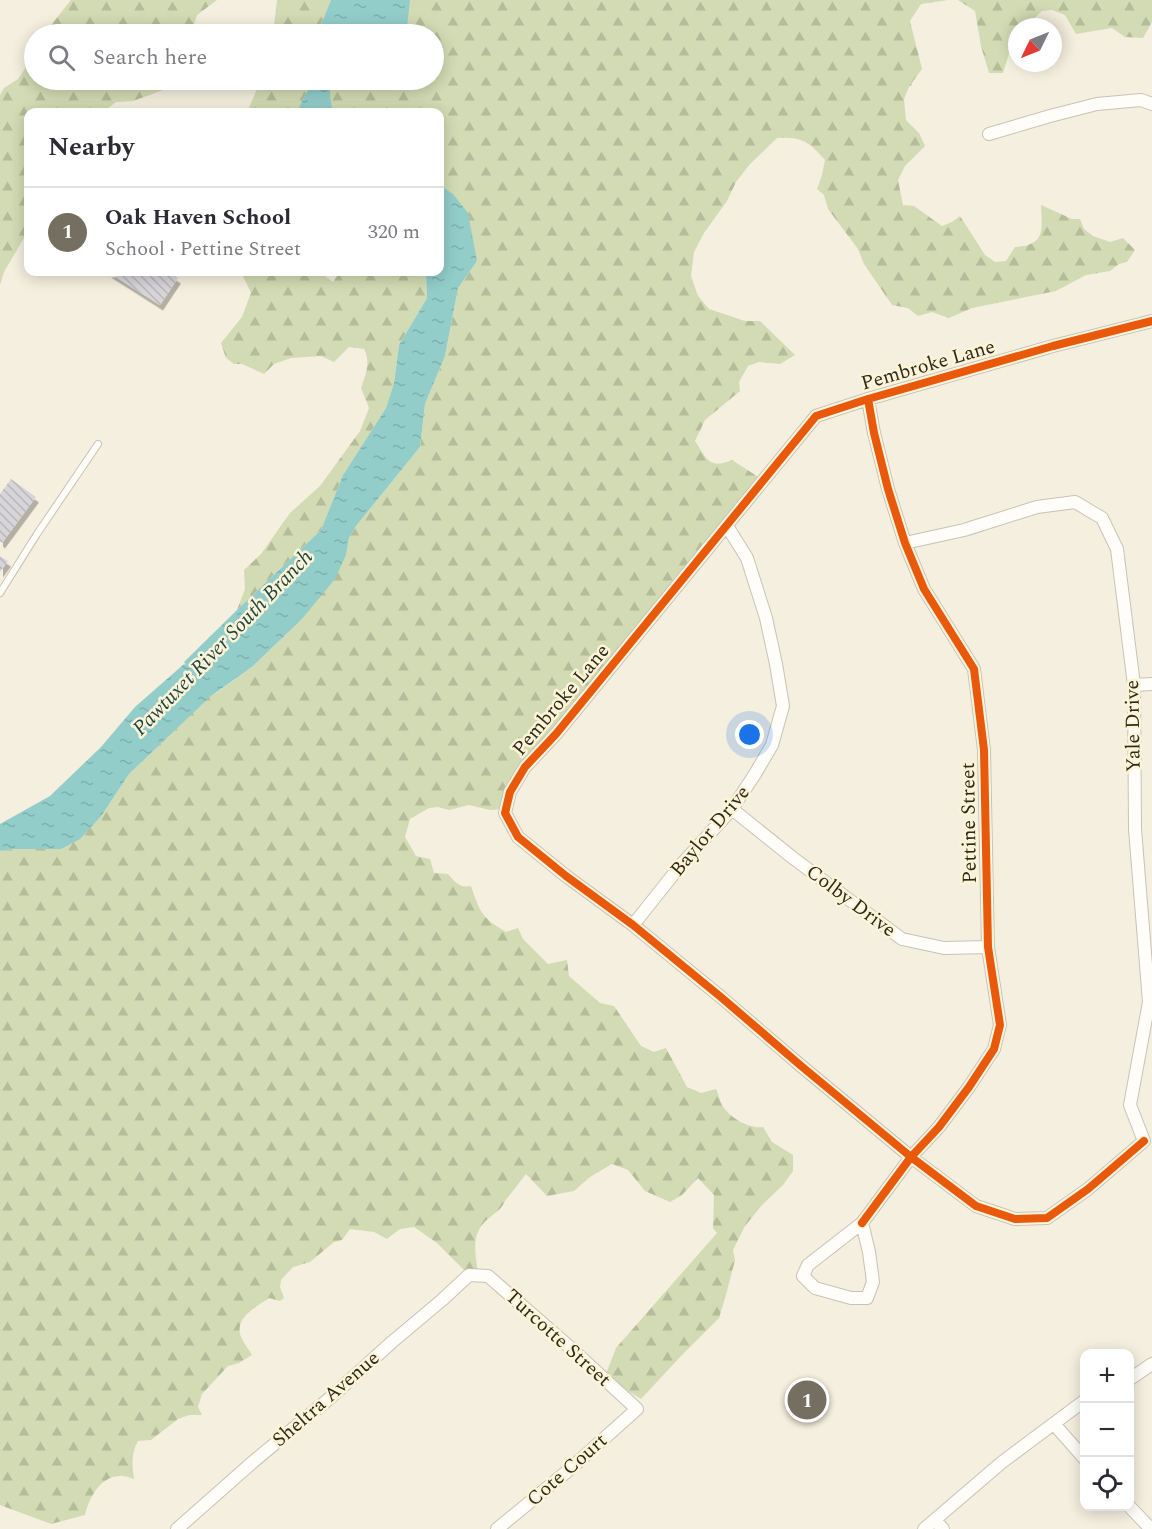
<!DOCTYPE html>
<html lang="en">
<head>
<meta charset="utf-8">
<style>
  body { margin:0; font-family:Spectral,serif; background:#f2f2f3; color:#2b2b33 }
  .controls { position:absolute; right:18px; bottom:18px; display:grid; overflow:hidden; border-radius:12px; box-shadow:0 3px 15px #0003 }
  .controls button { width:54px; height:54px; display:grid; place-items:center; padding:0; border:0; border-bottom:2px solid #e1e1e2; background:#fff; color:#2b2b33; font:30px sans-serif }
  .compass { position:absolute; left:1008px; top:18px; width:54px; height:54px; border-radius:50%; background:#fff; box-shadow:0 3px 15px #0003; rotate:227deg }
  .you { position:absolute; left:750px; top:735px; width:21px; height:21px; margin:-15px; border:4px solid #fff; border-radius:50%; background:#1a73e8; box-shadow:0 0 0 9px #1a73e833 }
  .badge { display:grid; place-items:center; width:39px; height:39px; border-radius:50%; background:#746f60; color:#fff; font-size:20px; font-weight:700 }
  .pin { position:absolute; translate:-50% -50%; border:3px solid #fff; box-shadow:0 2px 6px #0006 }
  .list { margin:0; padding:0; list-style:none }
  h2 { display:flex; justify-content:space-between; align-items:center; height:78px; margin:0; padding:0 24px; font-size:26px }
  h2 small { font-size:20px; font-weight:400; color:#7c7c81 }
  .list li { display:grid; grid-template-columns:39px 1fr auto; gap:18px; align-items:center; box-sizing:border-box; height:90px; padding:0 24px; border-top:2px solid #e1e1e2 }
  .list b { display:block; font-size:22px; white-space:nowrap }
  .list p { margin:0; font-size:20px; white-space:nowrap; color:#7c7c81 }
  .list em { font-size:20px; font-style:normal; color:#7c7c81 }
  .icon { flex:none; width:33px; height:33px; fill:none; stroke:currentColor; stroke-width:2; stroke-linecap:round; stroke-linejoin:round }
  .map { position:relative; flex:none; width:1152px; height:1529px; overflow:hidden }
  .search { position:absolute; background:#fff; box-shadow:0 3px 15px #0003; left:24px; top:24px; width:420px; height:66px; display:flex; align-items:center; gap:15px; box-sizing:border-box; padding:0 21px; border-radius:33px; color:#7c7c81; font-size:22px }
  .panel { position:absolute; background:#fff; box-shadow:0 3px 15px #0003; left:24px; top:108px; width:420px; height:168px; border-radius:12px }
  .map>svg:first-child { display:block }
</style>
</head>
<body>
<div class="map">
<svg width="1152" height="1529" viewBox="0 0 1152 1529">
  <defs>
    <pattern id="forest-firs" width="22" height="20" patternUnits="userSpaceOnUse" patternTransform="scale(1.5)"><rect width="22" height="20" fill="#d2dbb3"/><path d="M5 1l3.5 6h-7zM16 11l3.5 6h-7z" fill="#b5bc99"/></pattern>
    <pattern id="water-ripples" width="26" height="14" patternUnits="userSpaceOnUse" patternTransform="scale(1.5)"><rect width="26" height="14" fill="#92cdca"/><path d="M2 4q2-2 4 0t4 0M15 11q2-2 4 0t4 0" fill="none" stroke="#7eb0ad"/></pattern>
    <pattern id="building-back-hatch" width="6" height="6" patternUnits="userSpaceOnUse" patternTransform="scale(1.5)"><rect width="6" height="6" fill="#d7d5d9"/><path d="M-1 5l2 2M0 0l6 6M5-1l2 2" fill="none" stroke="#b9b7ba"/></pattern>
    <filter id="shadow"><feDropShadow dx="3" dy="5.5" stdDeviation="0" flood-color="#0004"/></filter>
  </defs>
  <rect width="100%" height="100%" fill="#f5efdf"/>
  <path fill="url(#forest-firs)" d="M 71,0 L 217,0 L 197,15 L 191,34 L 44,34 Z
    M 277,0 L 331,0 L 317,34 L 273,34 Z
    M 410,0 L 948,0 L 921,4 L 910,21 L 922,69 L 911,84 L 912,85 L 909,87 L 904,99 L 906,120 L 919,133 L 925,146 L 905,166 L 898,180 L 903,205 L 914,206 L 942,226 L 952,222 L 960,216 L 985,255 L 995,262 L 1006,261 L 1015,247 C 1046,246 1042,229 1041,205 L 1072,219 L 1080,219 L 1084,229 L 1093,236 L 1110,242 L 1123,238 L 1135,250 L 1127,262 L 1119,264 L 1110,271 L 1086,275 L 1056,291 L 972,308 L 949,318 L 932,312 L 918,316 L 908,308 L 892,305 L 864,264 L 858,249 L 828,209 L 824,195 L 817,189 L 822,175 L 825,160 C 808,141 802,137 777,138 L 750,164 L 736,182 L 727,201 L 704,233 L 694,252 L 691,276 L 698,296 L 709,309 L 745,321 L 760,321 L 795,355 L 780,364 L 759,362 L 748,366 L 739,382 L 740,391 L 705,420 L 695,441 C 707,459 709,470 732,460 L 763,480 L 526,766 L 504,809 L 490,810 L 469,805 L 449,810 L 438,807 L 429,808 L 410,819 L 405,837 L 416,856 L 430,859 L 434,873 L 448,874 C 455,882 459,888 471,886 C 480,912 481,917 506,932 L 518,928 L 523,939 L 548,964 L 567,960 L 569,976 L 600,1003 L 614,1006 L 641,1046 L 654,1052 L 666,1048 L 687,1087 L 701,1093 L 716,1089 C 719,1095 720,1103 724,1108 C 732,1119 750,1129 763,1127 L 772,1142 L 793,1155 L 793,1171 L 783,1185 L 762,1205 L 745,1226 L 733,1250 L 735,1260 L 726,1295 L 719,1318 L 681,1356 L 641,1399 L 621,1387 L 606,1374 L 616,1348 L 717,1233 L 713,1228 L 714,1195 L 698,1178 L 682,1195 L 670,1202 L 645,1191 L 628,1170 L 612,1164 L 590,1177 L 574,1191 L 547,1196 L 526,1174 L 505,1201 C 502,1209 495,1213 489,1218 C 469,1234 476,1253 478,1275 L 469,1275 L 437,1243 L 414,1227 L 400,1229 L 387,1239 L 374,1232 L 350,1229 L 342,1240 L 334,1242 L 310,1262 L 293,1267 L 281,1280 L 280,1287 L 284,1298 L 280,1301 L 269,1298 C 258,1306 236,1316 240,1334 C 242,1341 248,1348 252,1355 L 239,1363 L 228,1366 L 202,1394 L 198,1407 L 202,1415 L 189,1415 L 178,1419 L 151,1440 L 138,1441 C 131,1453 132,1465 134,1479 C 130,1478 123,1475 119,1476 C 100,1477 89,1498 85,1515 L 51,1524 L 0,1505 L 0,851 L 12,849 L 102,815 L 129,774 L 213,693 L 215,694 L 252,667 L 301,620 L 346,555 L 349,538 L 356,526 L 420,447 L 425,404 L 445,356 L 458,288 L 477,261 L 453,194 L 440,185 L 440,112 L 333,112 L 330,95 L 331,80 L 434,80 L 434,34 L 367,34 L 372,30 L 399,30 Z
    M 958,0 L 1152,0 L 1152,22 L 1143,38 L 1125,37 L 1112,28 L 1076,34 L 1065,15 L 1052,10 L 1042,11 L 1025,27 L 1017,27 L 1017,43 L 1011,47 L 1003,73 L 989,73 L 981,46 L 975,11 Z
    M 34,55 L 34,80 L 176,80 L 166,89 L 133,101 L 116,102 L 103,112 L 28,112 L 28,231 L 4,272 L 0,285 L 0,95 L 4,88 L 18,79 Z
    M 261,80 L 313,80 L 299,107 L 299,112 L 247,112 Z
    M 241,272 L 320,272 L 333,282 L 340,272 L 426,272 L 427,298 L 399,345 L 394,383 L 386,408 L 343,475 L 321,530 L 237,610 L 245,589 L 244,570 L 261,554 L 290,513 L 320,486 L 360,431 L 369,408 L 361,388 C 366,374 371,362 364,349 L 349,347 L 334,362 L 321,356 L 291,358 L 274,364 L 264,374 L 242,364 L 234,364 L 226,358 L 221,343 L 242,317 L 251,293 Z"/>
  <path fill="url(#water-ripples)" d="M 331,0 L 410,0 L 407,27 L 399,30 L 372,30 L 367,34 L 317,34 Z
    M 313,80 L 331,80 L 330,95 L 333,112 L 299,112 L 299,107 Z
    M 440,185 L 453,194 L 468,213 L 477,261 L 458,288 L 445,356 L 425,404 L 420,447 L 356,526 L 349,538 L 346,555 L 335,579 L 301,620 L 252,667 L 214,694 L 213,694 L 129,774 L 102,815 L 80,839 L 61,849 L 12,849 L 0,851 L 0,824 L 50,796 L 101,747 L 135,707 L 184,664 L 186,665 L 184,662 L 237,610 L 321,530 L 343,475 L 386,408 L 394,383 L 399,345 L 427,298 L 426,272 L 440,272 Z"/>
  <path fill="url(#building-back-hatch)" filter="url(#shadow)" d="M 108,272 L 168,272 L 178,278 L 160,305 Z
    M 11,479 L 36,497 L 2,543 L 0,541 L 0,494 Z
    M 0,556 L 8,561 L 0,572 Z"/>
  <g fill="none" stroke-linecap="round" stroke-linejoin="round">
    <defs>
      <path id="service" d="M 0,593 L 37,534 L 98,444"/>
      <path id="minor" d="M 989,134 L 1050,116 L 1097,104 L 1141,100 L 1152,104
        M 905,543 L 964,530 L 1037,507 L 1075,502 L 1102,518 L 1117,549 L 1134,685 L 1135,829 L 1149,1002 L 1130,1105 L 1144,1141
        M 1134,685 L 1152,684
        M 732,809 L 793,858 L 902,939 L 944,948 L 988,947
        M 633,925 L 680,866 L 732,809 L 755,774 L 772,745 L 783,706 L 776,664 L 766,618 L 747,558 L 727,526
        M 1144,1141 L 1088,1189 L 1047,1218 L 1015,1219 L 976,1206 L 911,1157 L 800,1065 L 722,998 L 633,925 L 566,876 L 518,837 L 505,813 L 510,792 L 525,767 L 556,734 L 816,416 L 868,399 L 1053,346 L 1152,321
        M 862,1223 L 911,1157 L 939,1127 L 969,1087 L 994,1049 L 1000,1025 L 988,947 L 984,750 L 974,669 L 924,589 L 905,543 L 888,489 L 874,433 L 868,399
        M 862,1223 L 869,1252 L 873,1282 L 867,1298 L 851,1298 L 815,1288 L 803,1276 L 808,1265 Z
        M 1130,1379 L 1152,1364
        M 1054,1424 L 1084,1458
        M 1129,1506 L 1147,1525 L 1152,1528
        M 935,1520 L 943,1529
        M 177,1529 L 254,1461 L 330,1398 L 392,1342 L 442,1300 L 469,1275 L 488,1276 L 564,1342 L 637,1409 L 570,1469 L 497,1529
        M 924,1529 L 1001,1463 L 1084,1401"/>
    </defs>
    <use href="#service" stroke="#c7c3b5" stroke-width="8"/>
    <use href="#minor" stroke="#c7c3b5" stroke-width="14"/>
    <use href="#service" stroke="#fefdfa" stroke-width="6"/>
    <use href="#minor" stroke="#fefdfa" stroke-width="12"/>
    <defs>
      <path id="cycleway" d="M 1144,1141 L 1088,1189 L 1047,1218 L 1015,1219 L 976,1206 L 911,1157 L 800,1065 L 722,998 L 633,925 L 566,876 L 518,837 L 505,813 L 510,792 L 525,767 L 556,734 L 816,416 L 868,399 L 1053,346 L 1152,321
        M 862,1223 L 911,1157 L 939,1127 L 969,1087 L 994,1049 L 1000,1025 L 988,947 L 984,750 L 974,669 L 924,589 L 905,543 L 888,489 L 874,433 L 868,399"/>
    </defs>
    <use href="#cycleway" stroke="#fdf3d7" stroke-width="11"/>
    <use href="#cycleway" stroke="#e8590c" stroke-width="8"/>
  </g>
  <g text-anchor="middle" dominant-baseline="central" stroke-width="5" stroke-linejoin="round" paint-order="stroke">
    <g font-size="20" fill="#2e2a1c" stroke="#fdf3d7">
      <text transform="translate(928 365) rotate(-16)">Pembroke Lane</text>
      <text transform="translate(561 700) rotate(-50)">Pembroke Lane</text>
      <text transform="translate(1133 726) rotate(-91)">Yale Drive</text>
      <text transform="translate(969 823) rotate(-91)">Pettine Street</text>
      <text transform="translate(710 831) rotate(-50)">Baylor Drive</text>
      <text transform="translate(851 901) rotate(37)">Colby Drive</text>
      <text transform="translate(558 1338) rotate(42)">Turcotte Street</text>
      <text transform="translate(326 1399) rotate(-41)">Sheltra Avenue</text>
      <text transform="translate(567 1470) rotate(-41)">Cote Court</text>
    </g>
    <g font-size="21" font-style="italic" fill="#1f4749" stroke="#fdf3d7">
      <text transform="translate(223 643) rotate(-46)">Pawtuxet River South Branch</text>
    </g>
  </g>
</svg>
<div class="controls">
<button>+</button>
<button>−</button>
<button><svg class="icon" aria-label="locate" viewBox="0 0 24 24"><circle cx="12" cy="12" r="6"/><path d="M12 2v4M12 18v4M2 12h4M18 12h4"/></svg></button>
</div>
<svg class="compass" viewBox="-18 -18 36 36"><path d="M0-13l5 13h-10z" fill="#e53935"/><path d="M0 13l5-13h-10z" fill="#7c7c81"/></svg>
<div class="you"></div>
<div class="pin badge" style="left:807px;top:1400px">1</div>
<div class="search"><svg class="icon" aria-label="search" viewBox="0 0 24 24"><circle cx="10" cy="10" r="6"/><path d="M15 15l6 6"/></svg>Search here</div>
<section class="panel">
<h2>Nearby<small></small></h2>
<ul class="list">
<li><span class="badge">1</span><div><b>Oak Haven School</b><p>School · Pettine Street</p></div><em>320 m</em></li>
</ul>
</section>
</div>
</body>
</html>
